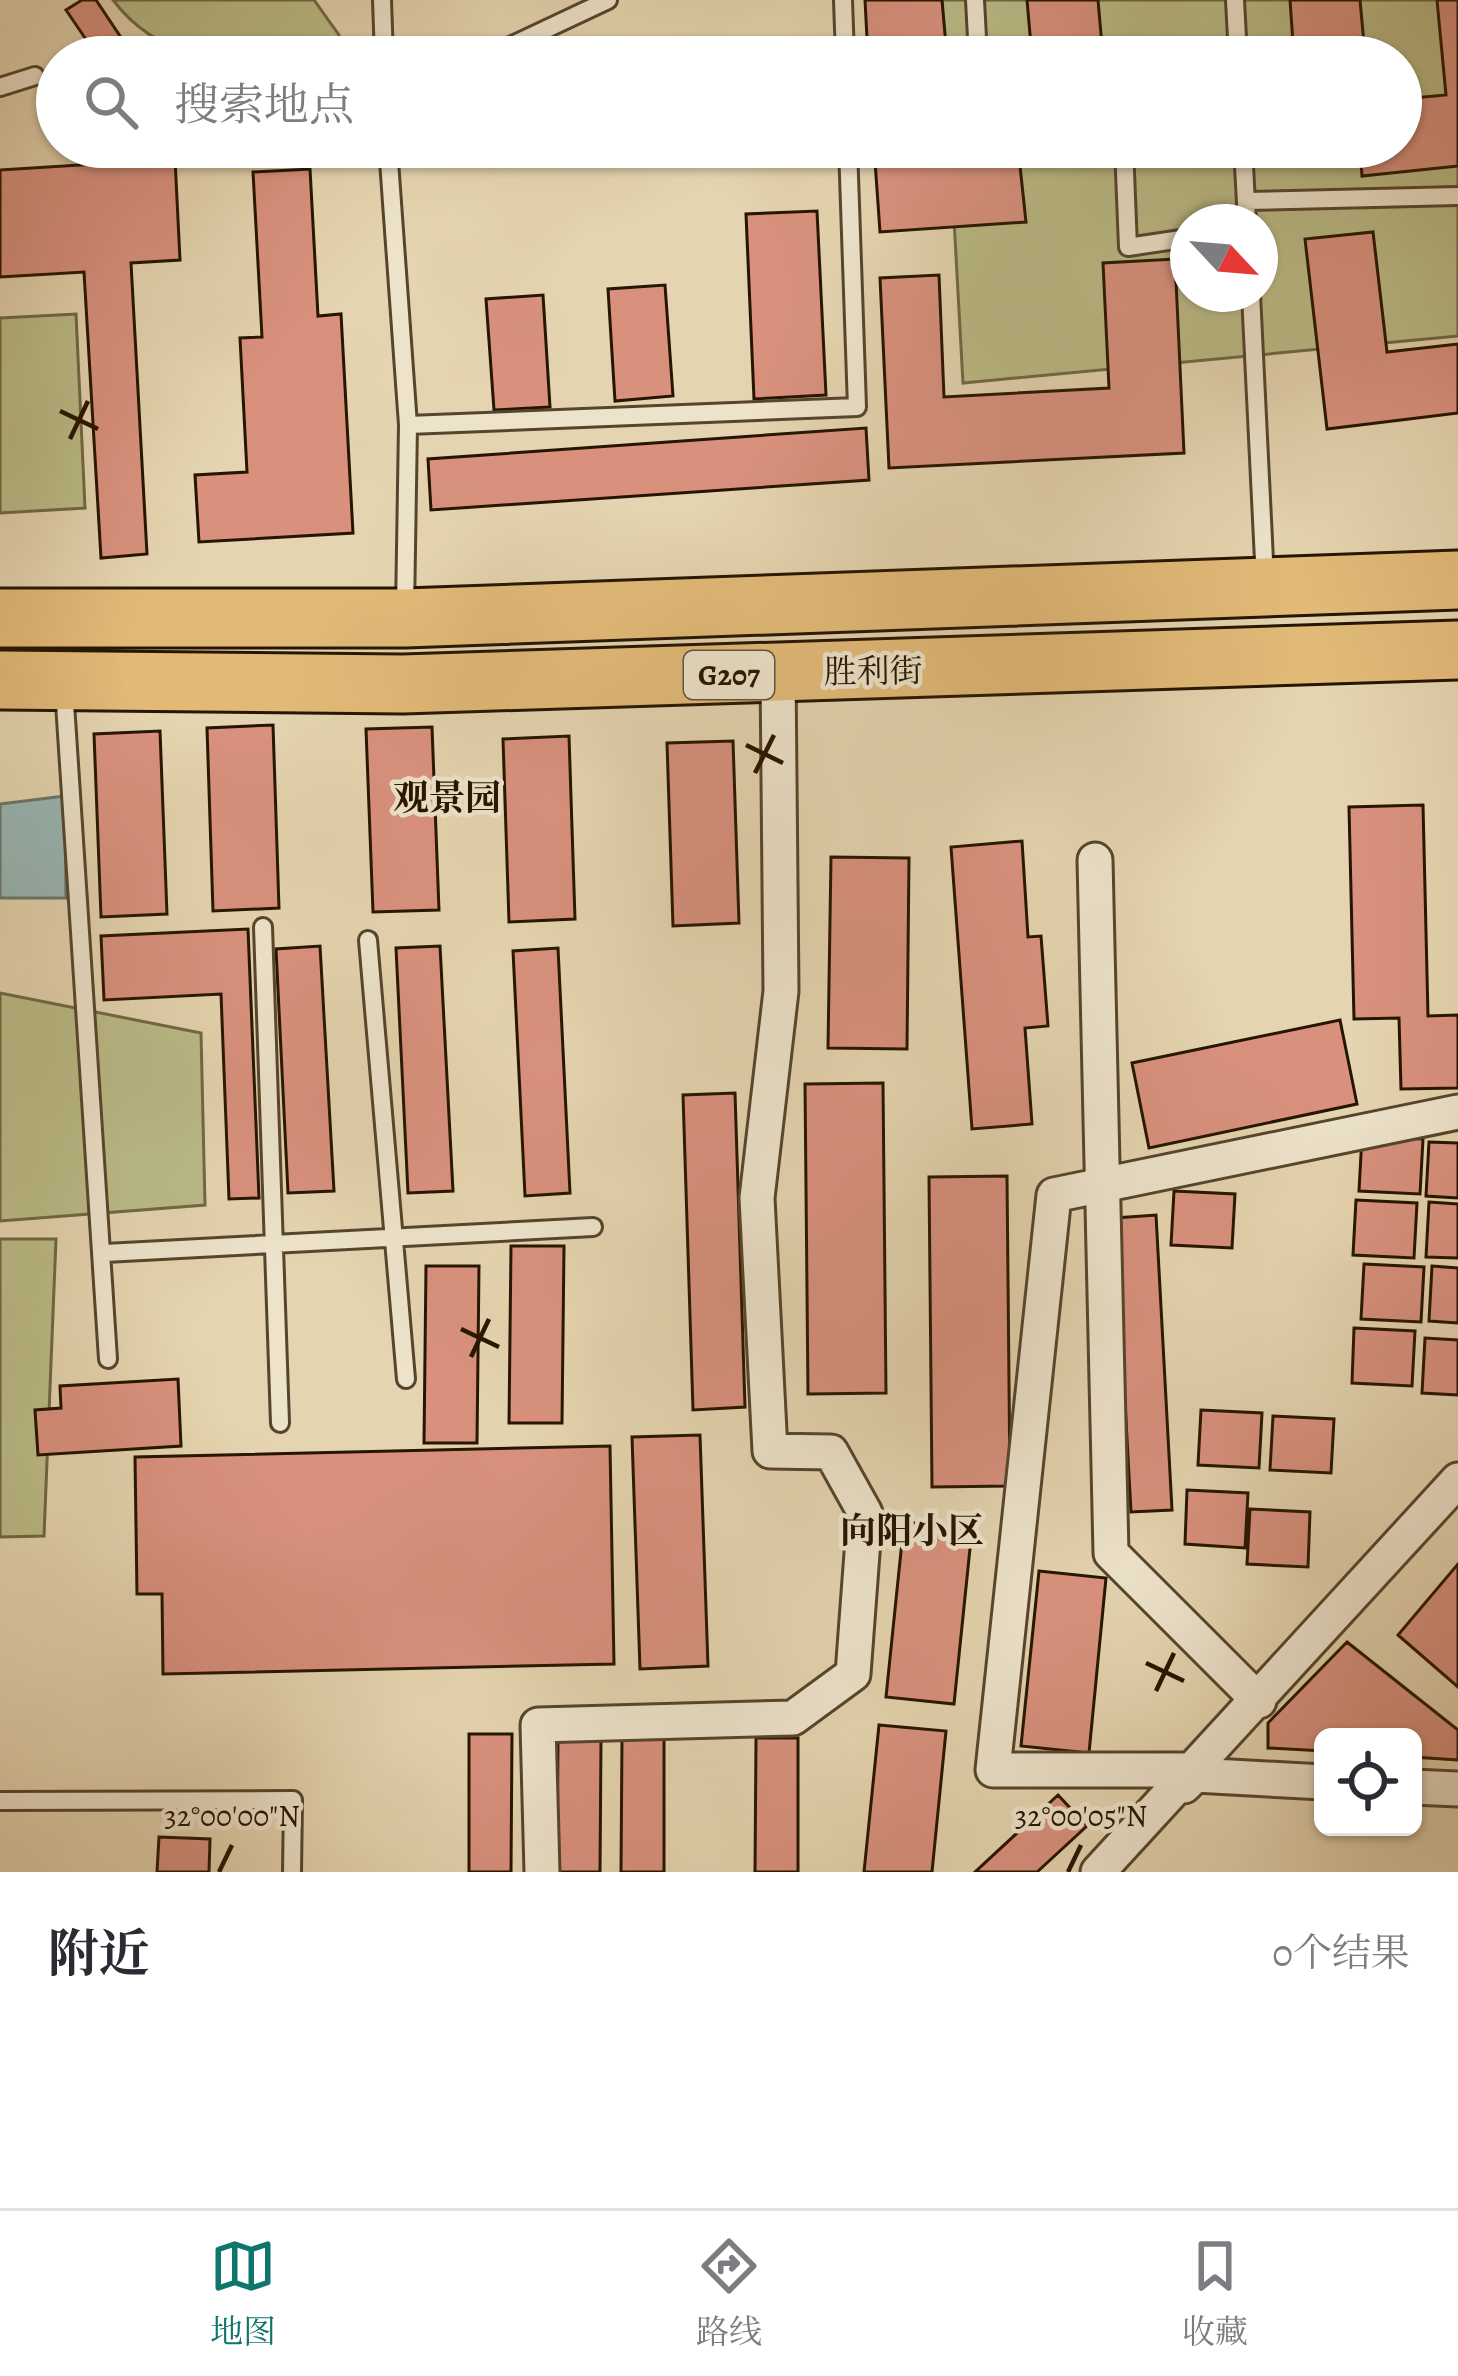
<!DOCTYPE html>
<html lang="zh">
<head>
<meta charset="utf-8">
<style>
  body { margin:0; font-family:Alegreya,"Noto Serif SC",serif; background:#f7f7f7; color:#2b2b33 }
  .controls { position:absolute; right:36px; bottom:36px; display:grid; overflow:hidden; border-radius:18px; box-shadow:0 3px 9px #0004 }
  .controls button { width:108px; height:108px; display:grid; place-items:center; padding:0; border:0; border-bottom:3px solid #e1e1e2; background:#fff; color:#2b2b33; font:60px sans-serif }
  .compass { position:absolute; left:1170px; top:204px; width:108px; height:108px; border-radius:50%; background:#fff; box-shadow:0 3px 9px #0004; rotate:116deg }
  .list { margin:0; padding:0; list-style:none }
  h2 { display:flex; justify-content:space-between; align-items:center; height:156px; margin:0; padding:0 48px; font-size:51px }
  h2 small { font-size:39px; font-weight:400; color:#7c7c81 }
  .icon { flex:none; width:66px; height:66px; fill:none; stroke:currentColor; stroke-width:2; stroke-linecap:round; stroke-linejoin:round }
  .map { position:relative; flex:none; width:1458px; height:1872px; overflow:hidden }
  .search { position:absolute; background:#fff; box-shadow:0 3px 9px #0004; left:36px; right:36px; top:36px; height:132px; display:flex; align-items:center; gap:30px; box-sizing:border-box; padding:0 42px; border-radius:66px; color:#7c7c81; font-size:45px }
  .sheet { height:336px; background:#fff }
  nav { display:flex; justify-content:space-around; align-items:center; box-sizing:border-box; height:168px; border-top:3px solid #e1e1e2; background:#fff; font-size:33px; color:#7c7c81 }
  nav a { display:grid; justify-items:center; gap:6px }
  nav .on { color:#0f766e }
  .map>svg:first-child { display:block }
</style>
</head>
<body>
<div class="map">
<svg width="1458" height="1872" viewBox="0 0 1458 1872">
  <rect width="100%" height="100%" fill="#e4d4af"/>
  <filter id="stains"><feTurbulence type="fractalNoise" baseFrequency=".00167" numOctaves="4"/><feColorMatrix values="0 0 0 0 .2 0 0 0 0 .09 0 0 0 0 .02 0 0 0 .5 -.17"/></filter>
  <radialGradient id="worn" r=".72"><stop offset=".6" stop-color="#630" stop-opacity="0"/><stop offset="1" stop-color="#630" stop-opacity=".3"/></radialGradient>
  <path fill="#babb87" stroke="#706844" stroke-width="3" fill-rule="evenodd" d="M 113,0 L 314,0 L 339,35 L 332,57 C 247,57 170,75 113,0 Z
    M 942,0 L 1458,0 L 1458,336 L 963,383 L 950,147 L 1401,147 L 1401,57 L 945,57 ZM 1188,222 L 1260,222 L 1260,294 L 1188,294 Z
    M 76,314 L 85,508 L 0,513 L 0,318 Z
    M 0,993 L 201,1033 L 205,1205 L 0,1221 Z
    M 0,1239 L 56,1239 L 44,1536 L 0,1537 Z"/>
  <path fill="#98b6b4" stroke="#6a766c" stroke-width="3" d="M 65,796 L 66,898 L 0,898 L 0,804 Z"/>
  <path fill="#d9917e" stroke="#261500" stroke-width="3" d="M 82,0 L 96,0 L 134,57 L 98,57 L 66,10 Z
    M 865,0 L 942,0 L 947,57 L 868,57 Z
    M 1027,0 L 1098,0 L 1103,57 L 1032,57 Z
    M 1290,0 L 1360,0 L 1365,54 L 1294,57 Z
    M 1437,0 L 1458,0 L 1458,166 L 1362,176 L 1360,147 L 1401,147 L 1401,99 L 1446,95 Z
    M 874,147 L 1018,147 L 1026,222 L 880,232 Z
    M 175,159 L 180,260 L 131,263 L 147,554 L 101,558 L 84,272 L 0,277 L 0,170 Z
    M 310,169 L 318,316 L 341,314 L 353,533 L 199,542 L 195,475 L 247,472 L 240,338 L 262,337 L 253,172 Z
    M 817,211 L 826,395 L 754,399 L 746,214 Z
    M 1373,232 L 1387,352 L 1458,344 L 1458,413 L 1327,429 L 1305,239 Z
    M 1175,259 L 1184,453 L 889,468 L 880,278 L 939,275 L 944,397 L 1109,388 L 1103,263 Z
    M 665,285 L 673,396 L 615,401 L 608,289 Z
    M 543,295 L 550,407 L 494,410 L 486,299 Z
    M 866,428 L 869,480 L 431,510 L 428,459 Z
    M 273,725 L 279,908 L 213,911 L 207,728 Z
    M 432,727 L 439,910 L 373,912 L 366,729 Z
    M 160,731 L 167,914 L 101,917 L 94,734 Z
    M 569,736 L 575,919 L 509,922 L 503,739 Z
    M 733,741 L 739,923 L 673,926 L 667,743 Z
    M 1423,805 L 1428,1016 L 1458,1015 L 1458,1088 L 1401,1089 L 1399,1018 L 1354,1019 L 1349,807 Z
    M 1022,841 L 1028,937 L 1041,936 L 1048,1026 L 1025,1028 L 1032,1124 L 972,1129 L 951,847 Z
    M 831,857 L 909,858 L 907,1049 L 828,1048 Z
    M 248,929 L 259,1198 L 229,1199 L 221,994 L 104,1000 L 101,936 Z
    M 320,946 L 334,1191 L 288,1193 L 276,949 Z
    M 440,946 L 453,1191 L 408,1193 L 396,948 Z
    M 558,948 L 570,1193 L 525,1196 L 513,951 Z
    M 1340,1020 L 1357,1104 L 1149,1148 L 1132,1063 Z
    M 883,1083 L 886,1393 L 808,1394 L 805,1084 Z
    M 735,1093 L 745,1407 L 693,1410 L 683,1095 Z
    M 1362,1136 L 1423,1139 L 1420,1194 L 1359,1191 Z
    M 1429,1142 L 1458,1143 L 1458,1198 L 1426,1196 Z
    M 1007,1176 L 1010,1486 L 932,1487 L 929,1177 Z
    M 1174,1191 L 1235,1194 L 1232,1248 L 1171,1245 Z
    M 1356,1200 L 1417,1203 L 1414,1258 L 1353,1255 Z
    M 1429,1202 L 1458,1204 L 1458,1258 L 1426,1257 Z
    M 1156,1215 L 1172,1510 L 1131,1512 L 1115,1218 Z
    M 511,1246 L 564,1246 L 562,1423 L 509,1423 Z
    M 1364,1264 L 1424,1267 L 1421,1322 L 1361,1319 Z
    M 426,1266 L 479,1266 L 477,1443 L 424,1443 Z
    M 1432,1266 L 1458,1268 L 1458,1323 L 1429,1321 Z
    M 1354,1328 L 1415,1331 L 1412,1386 L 1352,1383 Z
    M 1425,1338 L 1458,1340 L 1458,1395 L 1422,1393 Z
    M 178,1379 L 181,1446 L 38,1455 L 35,1410 L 61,1408 L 60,1386 Z
    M 1201,1410 L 1262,1413 L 1259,1468 L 1198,1465 Z
    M 1273,1416 L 1334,1419 L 1331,1473 L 1270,1470 Z
    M 700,1435 L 708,1666 L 640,1669 L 632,1437 Z
    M 610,1446 L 614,1664 L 163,1674 L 162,1594 L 137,1594 L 135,1457 Z
    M 1187,1490 L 1248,1493 L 1245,1548 L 1185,1544 Z
    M 1250,1509 L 1310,1512 L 1308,1567 L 1247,1564 Z
    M 904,1522 L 972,1529 L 954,1704 L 886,1697 Z
    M 1458,1564 L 1458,1687 L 1398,1635 Z
    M 1039,1571 L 1106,1578 L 1089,1753 L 1021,1746 Z
    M 1347,1642 L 1458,1730 L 1458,1760 L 1413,1757 L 1413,1737 L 1323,1737 L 1323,1751 L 1268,1748 L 1268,1723 Z
    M 879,1725 L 946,1731 L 932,1872 L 864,1872 Z
    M 469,1734 L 512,1734 L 511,1872 L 469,1872 Z
    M 622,1738 L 664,1738 L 664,1872 L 621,1872 Z
    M 756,1738 L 798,1738 L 798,1872 L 755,1872 Z
    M 558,1739 L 601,1739 L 600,1872 L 557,1872 Z
    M 1058,1795 L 1087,1826 L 1037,1872 L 975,1872 Z
    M 159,1837 L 210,1839 L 209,1872 L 157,1872 Z"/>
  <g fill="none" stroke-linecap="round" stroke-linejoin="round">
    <defs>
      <path id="service" d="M 382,0 L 384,57
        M 843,0 L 845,57
        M 975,0 L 978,57
        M 1235,0 L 1238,57
        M 487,57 L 608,0
        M 0,87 L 35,76
        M 388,147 L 408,425 L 405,611
        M 1124,147 L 1128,247 L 1188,238
        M 1243,147 L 1247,222
        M 1246,201 L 1458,196
        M 1251,294 L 1265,581
        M 408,425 L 857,407 L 848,147
        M 64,688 L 108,1359
        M 263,927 L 280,1423
        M 368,940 L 406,1379
        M 105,1253 L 593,1227
        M 0,1801 L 293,1800 L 292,1872"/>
      <path id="minor" d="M 1095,860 L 1111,1553 L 1259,1701
        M 1196,1770 L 993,1770 L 1054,1195 L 1458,1112
        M 1184,1786 L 1195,1775 L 1323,1782
        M 1413,1787 L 1458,1789
        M 542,1872 L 538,1725 L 793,1718 L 853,1674 L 865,1513 L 831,1452 L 770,1451 L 757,1198 L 781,991 L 778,673
        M 1098,1872 L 1458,1480"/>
      <path id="trunk" d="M 0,618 L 405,618 L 1458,580
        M 0,680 L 403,684 L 1458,650"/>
    </defs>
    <use href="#service" stroke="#56452c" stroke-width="22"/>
    <use href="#minor" stroke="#56452c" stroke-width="39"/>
    <use href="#trunk" stroke="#261500" stroke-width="63"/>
    <use href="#service" stroke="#ede3cb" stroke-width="16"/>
    <use href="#minor" stroke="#ede3cb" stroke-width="33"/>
    <use href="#trunk" stroke="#e2ba78" stroke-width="57"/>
  </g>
  <path fill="none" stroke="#261500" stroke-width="4.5" d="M 60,411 L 98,429M 70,439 L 88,401M 746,745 L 783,763M 755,773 L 774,735M 461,1329 L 499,1347M 471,1357 L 489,1319M 1146,1663 L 1184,1681M 1156,1691 L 1174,1653M 219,1872 L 232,1845M 1068,1872 L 1081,1845"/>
  <g text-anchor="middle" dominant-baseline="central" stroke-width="9" stroke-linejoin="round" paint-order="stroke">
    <rect fill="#ede3cb" stroke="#62533d" stroke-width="3" x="684" y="651" width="90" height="48" rx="9"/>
    <g font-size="30" font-weight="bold" fill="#261500">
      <text x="729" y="675">G207</text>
    </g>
    <g font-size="33" fill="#261500" stroke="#ede3cb">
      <text transform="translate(873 671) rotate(-1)">胜利街</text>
    </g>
    <g font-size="36" font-weight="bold" fill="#261500" stroke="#ede3cb">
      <text x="447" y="797">观景园</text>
      <text x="912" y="1530">向阳小区</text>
    </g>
  </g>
  <g font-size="30" text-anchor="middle" fill="#261500" stroke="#ede3cb" stroke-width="9" stroke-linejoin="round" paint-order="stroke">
    <text x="232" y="1826">32°00'00"N</text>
    <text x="1081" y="1826">32°00'05"N</text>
  </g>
  <rect width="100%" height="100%" filter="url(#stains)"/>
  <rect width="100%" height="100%" fill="url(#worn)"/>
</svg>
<div class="controls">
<button><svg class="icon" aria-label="locate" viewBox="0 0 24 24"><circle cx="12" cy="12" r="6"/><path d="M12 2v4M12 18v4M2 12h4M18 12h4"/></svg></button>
</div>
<svg class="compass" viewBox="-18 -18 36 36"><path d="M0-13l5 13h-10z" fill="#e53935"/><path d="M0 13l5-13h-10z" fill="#7c7c81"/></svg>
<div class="search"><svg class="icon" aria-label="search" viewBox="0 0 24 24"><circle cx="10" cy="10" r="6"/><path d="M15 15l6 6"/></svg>搜索地点</div>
</div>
<section class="sheet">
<h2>附近<small>0个结果</small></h2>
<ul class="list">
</ul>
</section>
<nav>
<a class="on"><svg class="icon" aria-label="map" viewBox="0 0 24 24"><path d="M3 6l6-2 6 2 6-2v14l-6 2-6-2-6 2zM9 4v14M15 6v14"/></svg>地图</a>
<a><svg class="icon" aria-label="directions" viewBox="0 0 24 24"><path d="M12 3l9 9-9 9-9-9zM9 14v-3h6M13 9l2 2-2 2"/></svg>路线</a>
<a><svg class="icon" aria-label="saved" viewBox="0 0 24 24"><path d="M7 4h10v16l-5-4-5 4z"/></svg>收藏</a>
</nav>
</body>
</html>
